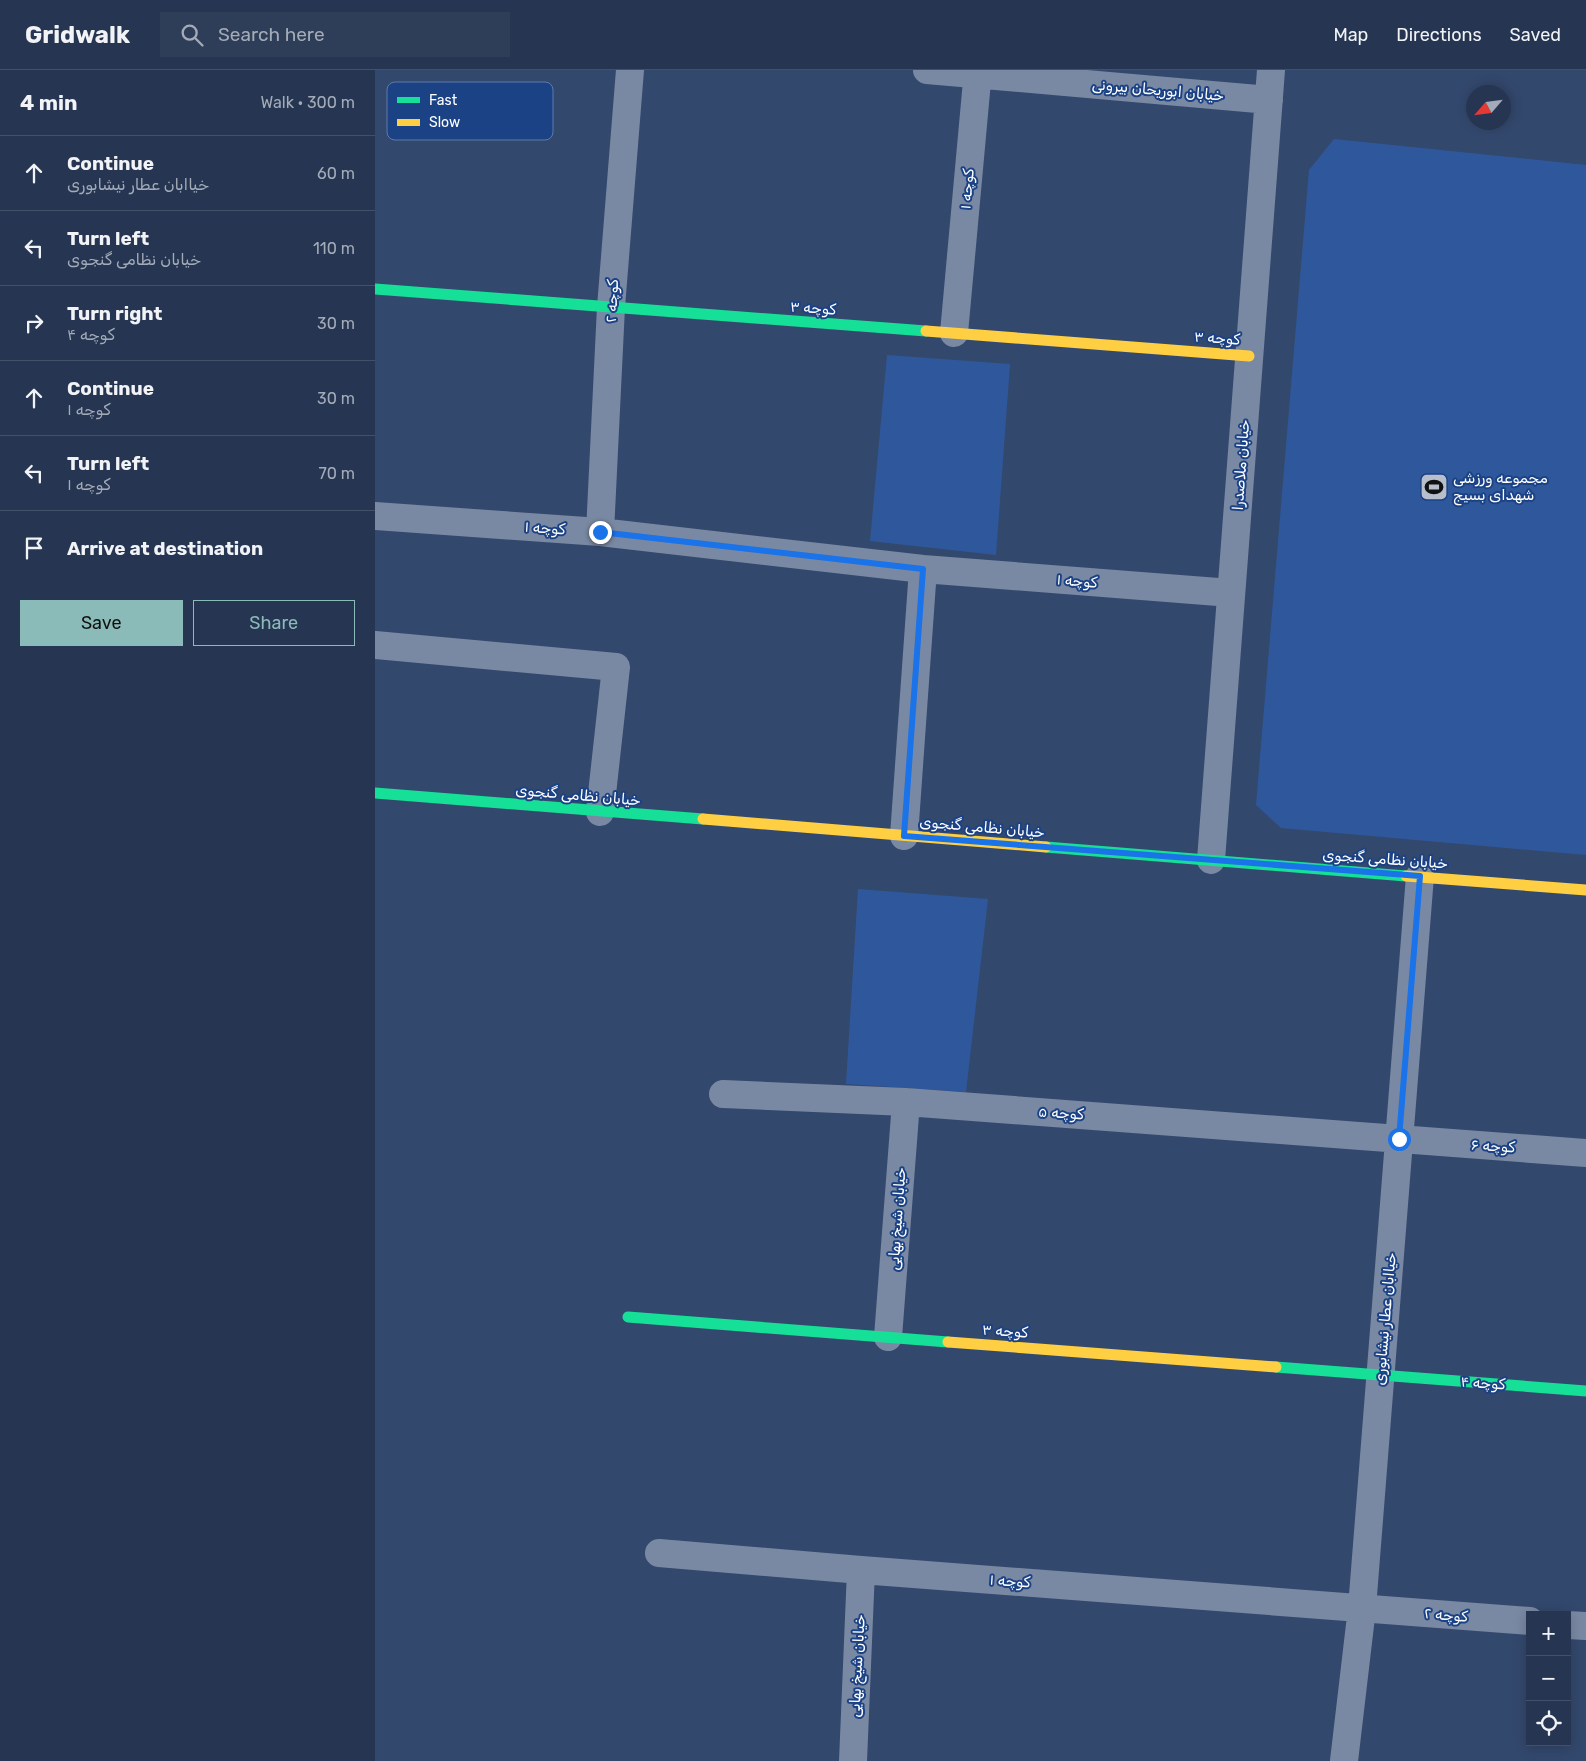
<!DOCTYPE html>
<html lang="en">
<head>
<meta charset="utf-8">
<style>
  body { margin:0; font-family:Rubik,"Noto Sans Arabic",sans-serif; background:#2e3e59; color:#f1f3f6 }
  .controls { position:absolute; right:15px; bottom:15px; display:grid; overflow:hidden; border-radius:0px; box-shadow:0 2px 12px #0003 }
  .controls button { width:45px; height:45px; display:grid; place-items:center; padding:0; border:0; border-bottom:1px solid #425069; background:#263652; color:#f1f3f6; font:25px sans-serif }
  .compass { position:absolute; left:1091px; top:15px; width:45px; height:45px; border-radius:50%; background:#263652; box-shadow:0 2px 12px #0003; rotate:242deg }
  .stop { position:absolute; width:15px; height:15px; margin:-11px; border:4px solid #1a73e8; border-radius:50%; background:#fff }
  .stop.end { background:#1a73e8; border-color:#fff; box-shadow:0 1px 5px #0008 }
  .list { margin:0; padding:0; list-style:none }
  h2 { display:flex; justify-content:space-between; align-items:center; height:65px; margin:0; padding:0 20px; font-size:21px }
  h2 small { font-size:16px; font-weight:400; color:#a4abb8 }
  .list li { display:grid; grid-template-columns:32px 1fr auto; gap:15px; align-items:center; box-sizing:border-box; height:75px; padding:0 20px; border-top:1px solid #425069 }
  .list b { display:block; font-size:19px; white-space:nowrap }
  .list p { margin:0; font-size:16px; white-space:nowrap; color:#a4abb8 }
  .list em { font-size:16px; font-style:normal; color:#a4abb8 }
  .actions { display:flex; gap:10px; padding:15px 20px }
  .actions a { flex:1; padding:11px 0; border:1px solid #8bbbb9; border-radius:0px; text-align:center; font-size:18px; color:#8bbbb9 }
  .actions .main { background:#8bbbb9; color:#111 }
  .icon { flex:none; width:28px; height:28px; fill:none; stroke:currentColor; stroke-width:2; stroke-linecap:round; stroke-linejoin:round }
  .map { position:relative; flex:none; width:1211px; height:1691px; overflow:hidden }
  header { display:flex; align-items:center; gap:30px; box-sizing:border-box; height:70px; padding:0 25px; background:#263652; border-bottom:1px solid #425069 }
  header strong { font-size:24px }
  nav { display:flex; gap:28px; margin-inline-start:auto; font-size:18px }
  .search { width:350px; height:45px; background:#2e3e59; display:flex; align-items:center; gap:12px; box-sizing:border-box; padding:0 18px; border-radius:0px; color:#a4abb8; font-size:19px }
  main { display:flex }
  aside { flex:1; background:#263652 }
  .map>svg:first-child { display:block }
</style>
</head>
<body>
<header>
<strong>Gridwalk</strong>
<div class="search"><svg class="icon" aria-label="search" viewBox="0 0 24 24"><circle cx="10" cy="10" r="6"/><path d="M15 15l6 6"/></svg>Search here</div>
<nav><a>Map</a><a>Directions</a><a>Saved</a></nav>
</header>
<main>
<aside>
<h2>4 min<small>Walk · 300 m</small></h2>
<ul class="list">
<li><svg class="icon" aria-label="ahead" viewBox="0 0 24 24"><path d="M12 20V5M6 11l6-6 6 6"/></svg><div><b>Continue</b><p>خیاابان عطار نیشابوری</p></div><em>60 m</em></li>
<li><svg class="icon" aria-label="left" viewBox="0 0 24 24"><path d="M17 20v-9H6M10 6l-5 5 5 5"/></svg><div><b>Turn left</b><p>خیابان نظامی گنجوی</p></div><em>110 m</em></li>
<li><svg class="icon" aria-label="right" viewBox="0 0 24 24"><path d="M7 20v-9h11M14 6l5 5-5 5"/></svg><div><b>Turn right</b><p>کوچه ۴</p></div><em>30 m</em></li>
<li><svg class="icon" aria-label="ahead" viewBox="0 0 24 24"><path d="M12 20V5M6 11l6-6 6 6"/></svg><div><b>Continue</b><p>کوچه ۱</p></div><em>30 m</em></li>
<li><svg class="icon" aria-label="left" viewBox="0 0 24 24"><path d="M17 20v-9H6M10 6l-5 5 5 5"/></svg><div><b>Turn left</b><p>کوچه ۱</p></div><em>70 m</em></li>
<li><svg class="icon" aria-label="arrive" viewBox="0 0 24 24"><path d="M6 21V4h12l-3 4 3 4H6"/></svg><div><b>Arrive at destination</b></div></li>
</ul>
<div class="actions"><a class="main">Save</a><a>Share</a></div>
</aside>
<div class="map">
<svg width="1211" height="1691" viewBox="0 0 1211 1691">
  <rect width="100%" height="100%" fill="#33486d"/>
  <path fill="#2f589c" d="M 959,69 L 1211,95 L 1211,785 L 906,758 L 881,735 L 934,100 Z
    M 512,285 L 635,294 L 621,485 L 495,471 Z
    M 483,819 L 613,829 L 591,1022 L 471,1014 Z"/>
  <g fill="none" stroke-linecap="round" stroke-linejoin="round">
    <path stroke="#7a89a3" stroke-width="28" d="M 552,0 L 894,30
      M 579,263 L 603,0
      M 0,446 L 225,462 L 548,499 L 856,523
      M 225,462 L 236,237 L 255,0
      M 0,575 L 241,597 L 225,742
      M 529,766 L 548,499
      M 836,790 L 896,0
      M 348,1024 L 531,1032 L 1211,1083
      M 513,1267 L 531,1032
      M 284,1483 L 486,1500 L 1155,1551
      M 1192,1555 L 1211,1556
      M 478,1691 L 486,1500
      M 969,1691 L 987,1538 L 1045,806"/>
    <path stroke="#16e098" stroke-width="11" d="M 0,219 L 551,261
      M 0,723 L 328,749
      M 671,777 L 1031,806
      M 253,1247 L 573,1272
      M 901,1297 L 1211,1321"/>
    <path stroke="#ffcf43" stroke-width="11" d="M 551,261 L 874,286
      M 328,749 L 671,777
      M 1031,806 L 1211,820
      M 573,1272 L 901,1297"/>
  </g>
  <g fill="none" stroke-linecap="round" stroke-linejoin="round">
    <path stroke="#1a73e8" stroke-width="6" d="M 225,462 L 548,499 L 529,766 L 1045,806 L 1024,1069"/>
  </g>
  <defs>
    <symbol id="stadium-square" viewBox="-11 -11 22 22"><rect x="-9" y="-9" width="18" height="18" rx="4" fill="#b8bfcc" stroke="#1b4285"/><path d="M0-5a6.5 5 0 1 0 0 10a6.5 5 0 1 0 0-10ZM-3.5-1.8h7v3.6h-7Z" fill="#111"/></symbol>
  </defs>
  <g fill-rule="evenodd">
    <use href="#stadium-square" x="1043" y="401" width="32" height="32"/>
  </g>
  <g text-anchor="middle" dominant-baseline="central" stroke-width="4" stroke-linejoin="round" paint-order="stroke">
    <g font-size="15" fill="#fff" stroke="#1b4285">
      <text transform="translate(783 20) rotate(5)">خیابان ابوریحان بیرونی</text>
      <text transform="translate(592 119) rotate(-85)">کوچه ۱</text>
      <text transform="translate(237 231) rotate(-87)">کوچه ۲</text>
      <text transform="translate(438 238) rotate(4)">کوچه ۳</text>
      <text transform="translate(842 268) rotate(4)">کوچه ۳</text>
      <text transform="translate(866 395) rotate(-86)">خیابان ملاصدرا</text>
      <text transform="translate(170 458) rotate(4)">کوچه ۱</text>
      <text transform="translate(702 511) rotate(5)">کوچه ۱</text>
      <text transform="translate(203 725) rotate(5)">خیابان نظامی گنجوی</text>
      <text transform="translate(607 757) rotate(5)">خیابان نظامی گنجوی</text>
      <text transform="translate(1010 789) rotate(4)">خیابان نظامی گنجوی</text>
      <text transform="translate(686 1043) rotate(4)">کوچه ۵</text>
      <text transform="translate(1118 1076) rotate(4)">کوچه ۶</text>
      <text transform="translate(522 1149) rotate(-86)">خیابان شیخ بهایی</text>
      <text transform="translate(1010 1249) rotate(-85)">خیاابان عطار نیشابوری</text>
      <text transform="translate(630 1261) rotate(4)">کوچه ۳</text>
      <text transform="translate(1108 1313) rotate(4)">کوچه ۴</text>
      <text transform="translate(635 1511) rotate(4)">کوچه ۱</text>
      <text transform="translate(1071 1545) rotate(5)">کوچه ۲</text>
      <text transform="translate(482 1596) rotate(-87)">خیابان شیخ بهایی</text>
    </g>
    <g font-size="15" fill="#fff" stroke="#1b4285" text-anchor="start">
      <text x="1078" y="408">مجموعه ورزشی<tspan x="1078" dy="17">شهدای بسیج</tspan></text>
    </g>
  </g>
  <rect x="12" y="12" width="166" height="58" rx="8" fill="#1b4285" stroke="#5f7baa" stroke-width="1"/>
  <rect x="22" y="27" width="23" height="6" fill="#16e098"/>
  <rect x="22" y="49" width="23" height="7" fill="#ffcf43"/>
  <g font-size="14" fill="#fff">
    <text x="54" y="35">Fast</text>
    <text x="54" y="57">Slow</text>
  </g>
</svg>
<div class="controls">
<button>+</button>
<button>−</button>
<button><svg class="icon" aria-label="locate" viewBox="0 0 24 24"><circle cx="12" cy="12" r="6"/><path d="M12 2v4M12 18v4M2 12h4M18 12h4"/></svg></button>
</div>
<svg class="compass" viewBox="-18 -18 36 36"><path d="M0-13l5 13h-10z" fill="#e53935"/><path d="M0 13l5-13h-10z" fill="#a4abb8"/></svg>
<div class="stop" style="left:1024px;top:1069px"></div>
<div class="stop end" style="left:225px;top:462px"></div>
</div>
</main>
</body>
</html>
